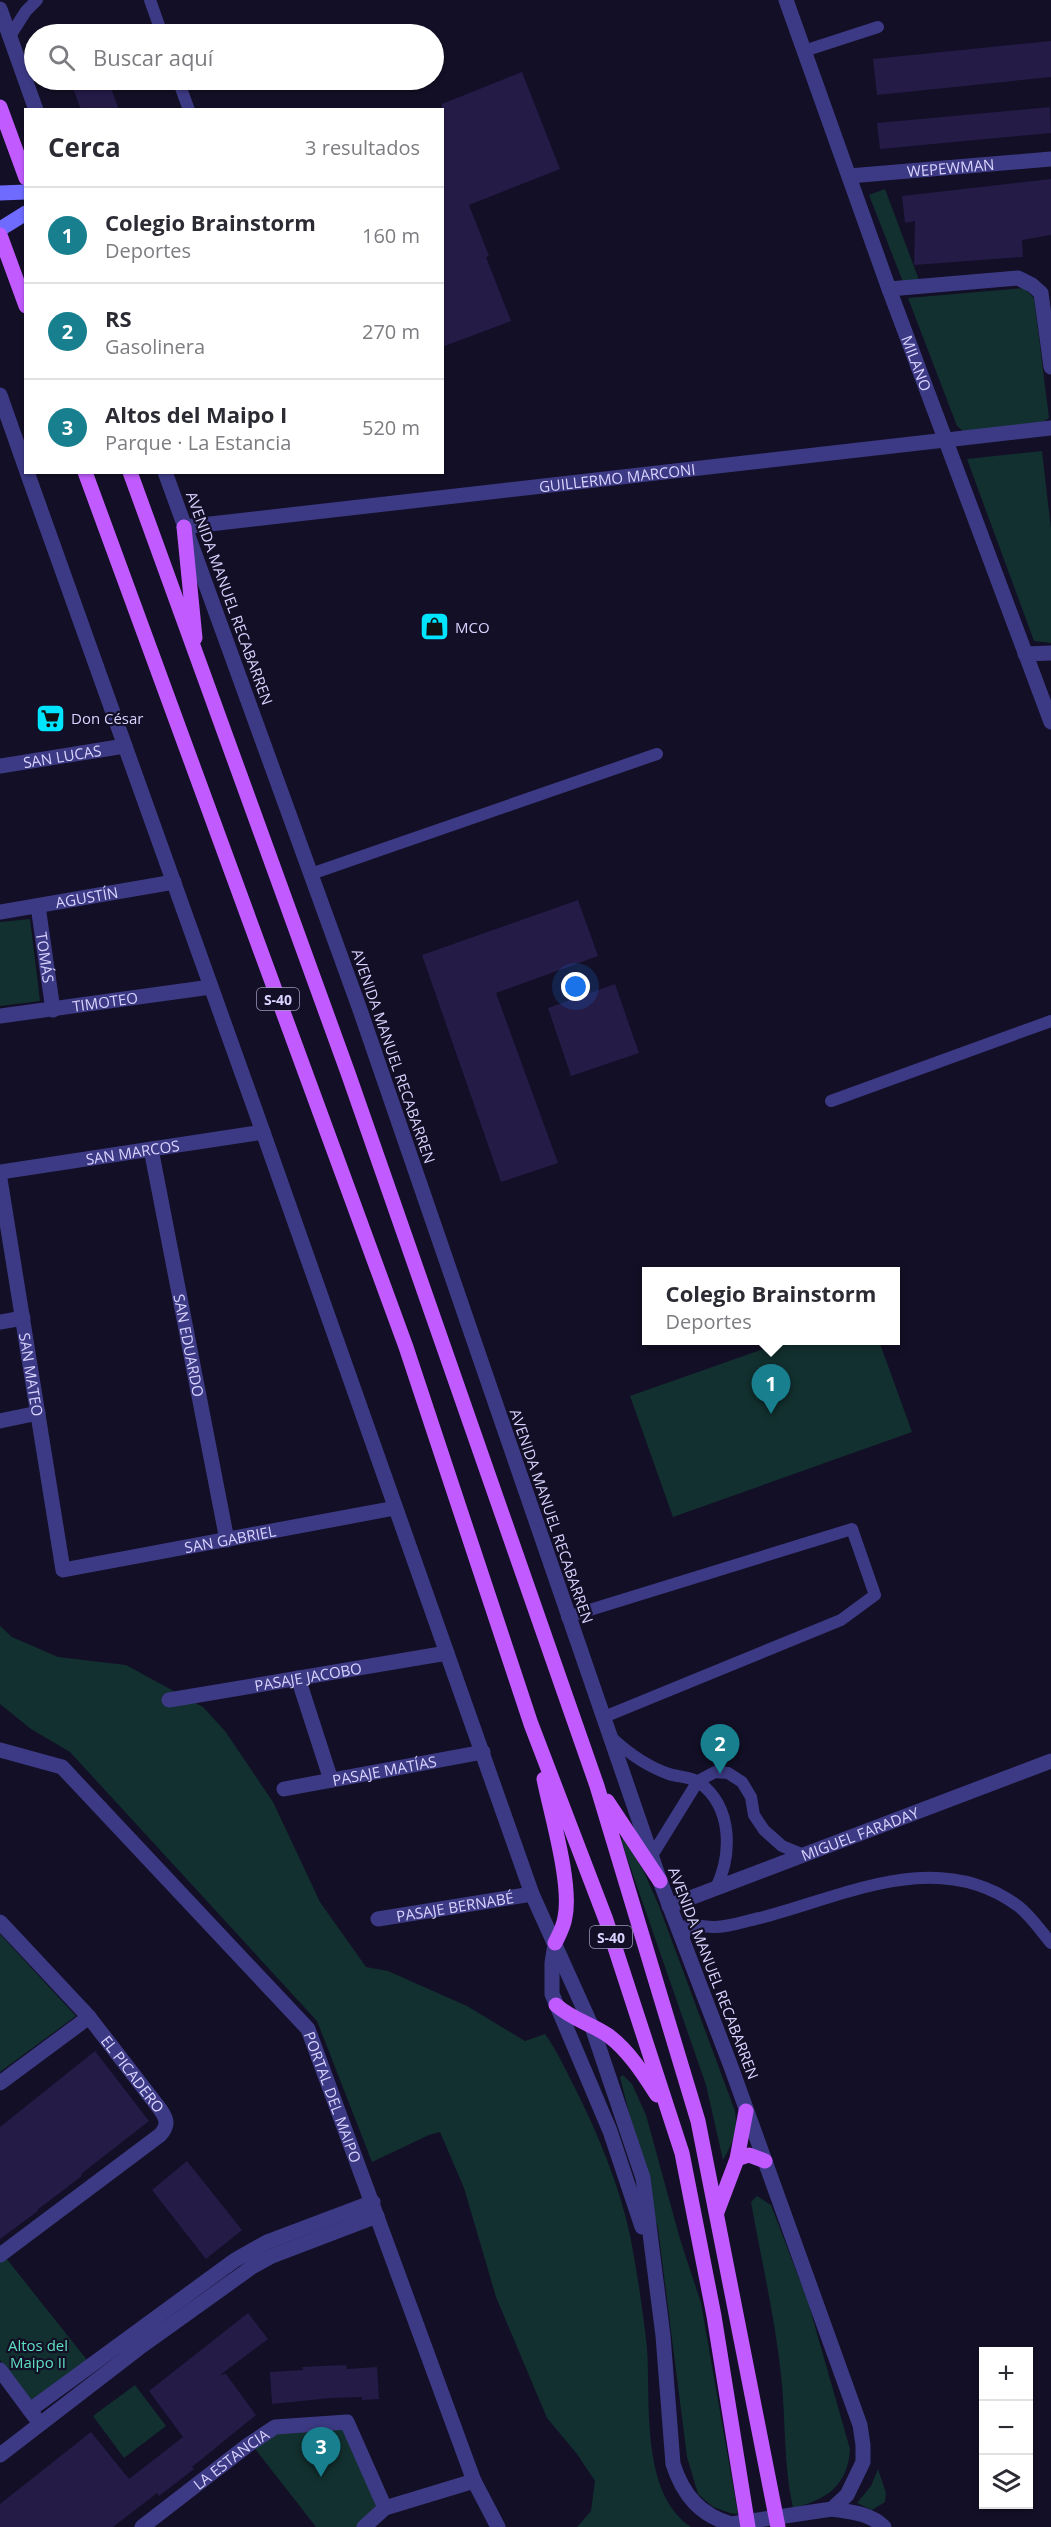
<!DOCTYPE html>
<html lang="es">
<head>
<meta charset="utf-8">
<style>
  body { margin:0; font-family:"Open Sans",sans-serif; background:#f7f7f7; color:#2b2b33 }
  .controls { position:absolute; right:18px; bottom:18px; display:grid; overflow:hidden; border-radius:0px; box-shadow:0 2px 4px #0004 }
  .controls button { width:54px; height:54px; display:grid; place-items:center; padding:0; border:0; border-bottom:2px solid #e1e1e2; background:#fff; color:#2b2b33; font:30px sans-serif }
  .you { position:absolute; left:576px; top:987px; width:21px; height:21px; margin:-15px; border:4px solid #fff; border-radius:50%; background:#1a73e8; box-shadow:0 0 0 9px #1a73e833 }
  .badge { display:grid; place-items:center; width:39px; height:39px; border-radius:50%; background:#187f8f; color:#fff; font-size:20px; font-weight:700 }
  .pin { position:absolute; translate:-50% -50px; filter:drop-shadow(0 2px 3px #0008) }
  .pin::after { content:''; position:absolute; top:32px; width:21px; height:18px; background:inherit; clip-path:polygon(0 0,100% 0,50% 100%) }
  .popup { position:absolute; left:642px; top:1267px; width:258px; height:78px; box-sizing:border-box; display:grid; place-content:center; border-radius:0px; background:#fff; filter:drop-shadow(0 2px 4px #0005); font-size:20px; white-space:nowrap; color:#7c7c81 }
  .popup b { font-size:22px; color:#2b2b33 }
  .popup::after { content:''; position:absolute; left:50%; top:100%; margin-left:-12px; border:12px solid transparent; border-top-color:#fff }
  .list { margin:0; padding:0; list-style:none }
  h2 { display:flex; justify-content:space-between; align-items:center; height:78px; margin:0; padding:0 24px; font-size:26px }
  h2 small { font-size:20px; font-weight:400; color:#7c7c81 }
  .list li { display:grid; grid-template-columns:39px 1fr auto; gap:18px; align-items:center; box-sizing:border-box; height:96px; padding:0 24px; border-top:2px solid #e1e1e2 }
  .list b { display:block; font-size:22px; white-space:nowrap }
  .list p { margin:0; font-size:20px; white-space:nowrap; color:#7c7c81 }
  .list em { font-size:20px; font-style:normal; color:#7c7c81 }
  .icon { flex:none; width:33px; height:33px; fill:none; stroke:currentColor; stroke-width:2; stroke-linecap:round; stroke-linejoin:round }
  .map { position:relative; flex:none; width:1051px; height:2527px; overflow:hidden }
  .search { position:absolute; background:#fff; box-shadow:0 2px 4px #0004; left:24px; top:24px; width:420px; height:66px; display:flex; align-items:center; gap:15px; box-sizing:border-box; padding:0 21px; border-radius:33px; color:#7c7c81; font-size:22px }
  .panel { position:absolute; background:#fff; box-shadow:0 2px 4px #0004; left:24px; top:108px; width:420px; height:366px; border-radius:0px }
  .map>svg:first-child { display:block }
</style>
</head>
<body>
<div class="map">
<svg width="1051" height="2527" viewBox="0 0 1051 2527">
  <rect width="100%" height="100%" fill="#130f26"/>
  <path fill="#12302f" d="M 885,189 L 919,280 L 903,282 L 869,195 Z
    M 1024,288 L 1034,298 L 1049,418 L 1040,424 L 964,432 L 957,426 L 908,298 Z
    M 1042,451 L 1051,529 L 1051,643 L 1034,641 L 967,459 Z
    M 30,919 L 40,1001 L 0,1006 L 0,922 Z
    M 786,1341 L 879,1341 L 912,1432 L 673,1517 L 630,1396 Z
    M 0,1626 L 12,1637 L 58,1657 L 126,1665 L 203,1707 L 225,1731 L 273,1802 L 320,1902 L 366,1967 L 388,1971 L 467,2006 L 525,2041 L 545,2034 C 558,2052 566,2071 576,2090 C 599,2136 619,2185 630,2235 C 637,2272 643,2310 647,2348 C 651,2402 640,2493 691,2527 L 577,2527 L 591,2511 L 595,2481 L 577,2454 L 547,2418 L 496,2297 L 464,2188 L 440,2132 L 429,2135 L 372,2162 L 317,2021 L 70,1752 L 31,1729 L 0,1704 Z
    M 625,1838 L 644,1872 L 659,1906 L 735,2111 C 738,2131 733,2143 723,2160 L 706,2085 L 623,1846 L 621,1840 Z
    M 0,1934 L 76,2016 L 0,2072 Z
    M 623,2075 L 632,2084 L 646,2115 L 680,2239 L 701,2303 L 738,2514 L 730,2513 L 713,2507 L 698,2494 L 687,2457 L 658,2229 L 620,2077 Z
    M 757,2196 L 771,2205 L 808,2302 L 850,2449 C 848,2486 826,2500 793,2508 C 783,2464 786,2419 781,2375 C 775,2317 761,2259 751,2202 Z
    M 6,2258 L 87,2360 L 32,2402 L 0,2360 L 0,2262 Z
    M 135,2385 L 166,2426 L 124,2458 L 93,2416 Z
    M 345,2425 L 378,2508 L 360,2527 L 316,2527 L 252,2445 L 276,2430 Z
    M 878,2469 L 886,2493 L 885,2502 L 872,2510 L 857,2503 L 871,2486 Z"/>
  <path fill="#241b47" d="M 1051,41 L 1051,77 L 877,95 L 873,59 Z
    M 522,72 L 560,169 L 469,205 L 489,256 L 486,257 L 511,321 L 442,347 L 442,104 Z
    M 70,80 L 108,80 L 119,110 L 81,110 Z
    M 1050,107 L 1051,133 L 880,149 L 877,123 Z
    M 1051,179 L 1051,235 L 1022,240 L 1023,257 L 914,265 L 915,221 L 905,223 L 902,196 Z
    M 578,900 L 598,956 L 496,993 L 558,1163 L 501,1182 L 422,955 Z
    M 615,984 L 639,1053 L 571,1076 L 548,1008 Z
    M 95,2051 L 149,2121 L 81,2174 L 82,2176 L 37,2210 L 38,2211 L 0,2239 L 0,2127 Z
    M 187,2161 L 242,2230 L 206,2259 L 152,2190 Z
    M 248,2313 L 268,2339 L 220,2375 L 226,2374 L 256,2415 L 192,2467 L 194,2469 L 159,2496 L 157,2493 L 113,2527 L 0,2527 L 0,2504 L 91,2432 L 129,2479 L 183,2437 L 149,2391 Z
    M 346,2365 L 347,2369 L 377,2367 L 379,2399 L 362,2400 L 362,2397 L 331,2398 L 272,2404 L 270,2372 L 303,2370 L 302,2367 Z"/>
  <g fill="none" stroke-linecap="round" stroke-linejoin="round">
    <path stroke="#3d3a85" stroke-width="12" d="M 150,0 L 162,34
      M 10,36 L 26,11 L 37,0
      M 804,51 L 878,27
      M 178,80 L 189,110
      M 311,874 L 657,754
      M 831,1101 L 1051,1021
      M 567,1617 L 852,1529 L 875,1595 L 841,1620 L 604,1717
      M 611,1737 C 628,1753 646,1766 669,1774 C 678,1777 692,1777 700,1783 C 733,1808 732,1855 716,1888
      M 651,1857 L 698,1781 L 715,1772 L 728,1773 L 742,1782 L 751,1797 L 754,1815 L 764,1830 L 782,1846 L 804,1855
      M 682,1940 L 688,1925 C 697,1925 706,1927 715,1927 C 730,1927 745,1921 760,1918 C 843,1897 937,1846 1018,1906 C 1030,1915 1041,1931 1051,1943"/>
    <g stroke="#3d3a85" stroke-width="15">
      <path id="s1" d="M 786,0 L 889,289 L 1051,722"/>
      <path d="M 0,9 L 36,110"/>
      <path id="s2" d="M 849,176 L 1051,159"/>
      <path d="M 889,289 L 1018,278 L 1032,285 L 1041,293 L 1051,367"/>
      <path d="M 0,395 L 26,469"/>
      <path d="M 27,472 L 263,1132 L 532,1894 L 592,2027 L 643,2178 L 663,2336 L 673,2464 C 683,2495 700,2515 731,2524 L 832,2509 L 847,2495 L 863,2462 L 863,2445 L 860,2425 L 730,2064 L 660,1881 L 359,1007 L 165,472"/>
      <path id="s3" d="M 184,527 L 1051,428"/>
      <path d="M 1025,654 L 1051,653"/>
      <path id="s4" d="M 0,766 L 125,746"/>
      <path id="s5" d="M 38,906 L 53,1010"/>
      <path id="s6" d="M 0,912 L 174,882"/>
      <path id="s7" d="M 0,1016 L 211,987"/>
      <path id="s8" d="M 151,1149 L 227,1540"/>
      <path id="s9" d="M 0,1172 L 263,1132"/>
      <path id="s10" d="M 0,1179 L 63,1570 L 395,1508"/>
      <path d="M 0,1322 L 23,1318"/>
      <path d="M 0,1421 L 38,1413"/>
      <path d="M 298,1678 L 331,1780"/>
      <path id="s11" d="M 169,1700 L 447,1653"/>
      <path id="s12" d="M 0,1750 L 62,1767 L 308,2029 L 474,2481 L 498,2527"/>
      <path id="s13" d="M 284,1789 L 483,1752"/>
      <path id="s14" d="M 669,1906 L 1051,1761"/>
      <path id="s15" d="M 378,1919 L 532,1894"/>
      <path id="s16" d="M 0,1922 L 89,2017 L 160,2109 C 167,2119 169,2125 160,2135 L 0,2255"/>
      <path d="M 555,1944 L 552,1963 L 552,1994 L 610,2131 L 642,2227"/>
      <path d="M 0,2083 L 89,2017"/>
      <path d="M 0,2370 L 35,2417"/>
      <path d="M 30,2410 L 235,2260 L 267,2242 L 373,2202"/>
      <path d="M 0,2455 L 139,2348 L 252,2267 L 272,2256 L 377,2216"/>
      <path d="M 832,2509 C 851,2512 870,2513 884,2527"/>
      <path id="s17" d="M 142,2527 L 248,2445 L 275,2427 L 347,2422 L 385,2508"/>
      <path d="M 364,2527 L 385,2508 L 474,2481"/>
    </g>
    <path stroke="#6f6bff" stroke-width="15" d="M 0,193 L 26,192
      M 0,229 L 26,213"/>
    <path stroke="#c25bff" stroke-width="15" d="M 0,107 L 26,178
      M 0,235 L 26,306
      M 85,472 L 406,1347 L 531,1724 L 606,1920 L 682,2153 L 714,2316 L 748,2527
      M 130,472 L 348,1073 L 597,1786 L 698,2121 L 778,2527
      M 184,527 L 195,638
      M 544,1779 C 551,1814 572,1884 565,1917 C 564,1926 559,1935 555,1943
      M 607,1801 L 660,1881
      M 556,2005 C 573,2020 592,2024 609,2036 C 629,2051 644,2075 657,2095
      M 737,2159 L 749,2155 L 765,2161
      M 717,2212 L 737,2159 L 746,2111"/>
  </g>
  <defs>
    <symbol id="shop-square" viewBox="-11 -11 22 22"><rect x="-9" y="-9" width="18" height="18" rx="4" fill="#00e5ff" stroke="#130f26"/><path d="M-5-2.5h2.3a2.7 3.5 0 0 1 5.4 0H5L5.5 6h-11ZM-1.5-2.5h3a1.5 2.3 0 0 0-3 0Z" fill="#111"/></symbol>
    <symbol id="supermarket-square" viewBox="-11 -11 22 22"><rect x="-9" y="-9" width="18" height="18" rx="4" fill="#00e5ff" stroke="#130f26"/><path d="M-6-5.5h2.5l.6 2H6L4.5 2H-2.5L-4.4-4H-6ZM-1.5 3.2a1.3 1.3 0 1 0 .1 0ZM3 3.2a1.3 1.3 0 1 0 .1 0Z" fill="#111"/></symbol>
  </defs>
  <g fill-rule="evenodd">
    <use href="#shop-square" x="418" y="610" width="33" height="33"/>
    <use href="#supermarket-square" x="34" y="702" width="33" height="33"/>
  </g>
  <g text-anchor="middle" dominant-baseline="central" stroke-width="4.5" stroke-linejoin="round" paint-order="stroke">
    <g fill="#130f26" stroke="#9e99be" stroke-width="1.5">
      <rect x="257" y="988" width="42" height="22" rx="4.5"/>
      <rect x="590" y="1926" width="42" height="22" rx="4.5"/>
    </g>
    <g font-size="14" font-weight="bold" fill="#d9d4ff">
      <text x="278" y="999">S-40</text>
      <text x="611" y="1937">S-40</text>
    </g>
    <g font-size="15" fill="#d9d4ff" stroke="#130f26">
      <text stroke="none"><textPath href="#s2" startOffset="102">WEPEWMAN</textPath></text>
      <text stroke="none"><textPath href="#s1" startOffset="386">MILANO</textPath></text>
      <text stroke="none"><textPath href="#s3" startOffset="436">GUILLERMO MARCONI</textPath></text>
      <text transform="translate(230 598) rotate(70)">AVENIDA MANUEL RECABARREN</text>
      <text stroke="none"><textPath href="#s4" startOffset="63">SAN LUCAS</textPath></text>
      <text stroke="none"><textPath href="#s6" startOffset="88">AGUSTÍN</textPath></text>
      <text stroke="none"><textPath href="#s5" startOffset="52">TOMÁS</textPath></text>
      <text stroke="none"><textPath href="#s7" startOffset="106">TIMOTEO</textPath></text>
      <text transform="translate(394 1056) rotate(71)">AVENIDA MANUEL RECABARREN</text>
      <text stroke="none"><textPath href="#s9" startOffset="134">SAN MARCOS</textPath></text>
      <text stroke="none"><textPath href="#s8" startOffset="200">SAN EDUARDO</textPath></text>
      <text stroke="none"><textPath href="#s10" startOffset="198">SAN MATEO</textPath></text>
      <text transform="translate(552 1516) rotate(71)">AVENIDA MANUEL RECABARREN</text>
      <text stroke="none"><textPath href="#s10" startOffset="566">SAN GABRIEL</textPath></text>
      <text stroke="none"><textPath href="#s11" startOffset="141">PASAJE JACOBO</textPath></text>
      <text stroke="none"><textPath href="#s13" startOffset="102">PASAJE MATÍAS</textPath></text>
      <text stroke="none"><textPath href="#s14" startOffset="204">MIGUEL FARADAY</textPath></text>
      <text stroke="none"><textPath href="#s15" startOffset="78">PASAJE BERNABÉ</textPath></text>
      <text transform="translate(714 1973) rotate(69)">AVENIDA MANUEL RECABARREN</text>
      <text stroke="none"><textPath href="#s16" startOffset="202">EL PICADERO</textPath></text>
      <text stroke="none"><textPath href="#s12" startOffset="496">PORTAL DEL MAIPO</textPath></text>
      <text stroke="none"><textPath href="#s17" startOffset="112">LA ESTANCIA</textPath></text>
    </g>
    <g font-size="15" fill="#d9d4ff" stroke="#130f26" text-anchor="start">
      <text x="455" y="627">MCO</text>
      <text x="71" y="718">Don César</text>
    </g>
    <g font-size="15" fill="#5fe0c0" stroke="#130f26">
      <text x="38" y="2345">Altos del<tspan x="38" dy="17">Maipo II</tspan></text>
    </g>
  </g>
</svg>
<div class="controls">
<button>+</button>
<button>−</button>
<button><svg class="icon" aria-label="layers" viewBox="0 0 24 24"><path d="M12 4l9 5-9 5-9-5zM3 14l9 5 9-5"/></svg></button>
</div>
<div class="you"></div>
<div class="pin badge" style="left:771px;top:1414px">1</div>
<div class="popup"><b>Colegio Brainstorm</b>Deportes</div>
<div class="pin badge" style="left:720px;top:1774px">2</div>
<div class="pin badge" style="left:321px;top:2477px">3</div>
<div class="search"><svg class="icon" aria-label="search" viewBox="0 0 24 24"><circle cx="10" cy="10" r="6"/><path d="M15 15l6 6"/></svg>Buscar aquí</div>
<section class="panel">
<h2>Cerca<small>3 resultados</small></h2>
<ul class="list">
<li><span class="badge">1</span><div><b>Colegio Brainstorm</b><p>Deportes</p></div><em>160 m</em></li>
<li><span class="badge">2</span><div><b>RS</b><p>Gasolinera</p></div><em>270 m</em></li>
<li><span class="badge">3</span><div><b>Altos del Maipo I</b><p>Parque · La Estancia</p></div><em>520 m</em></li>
</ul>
</section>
</div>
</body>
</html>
